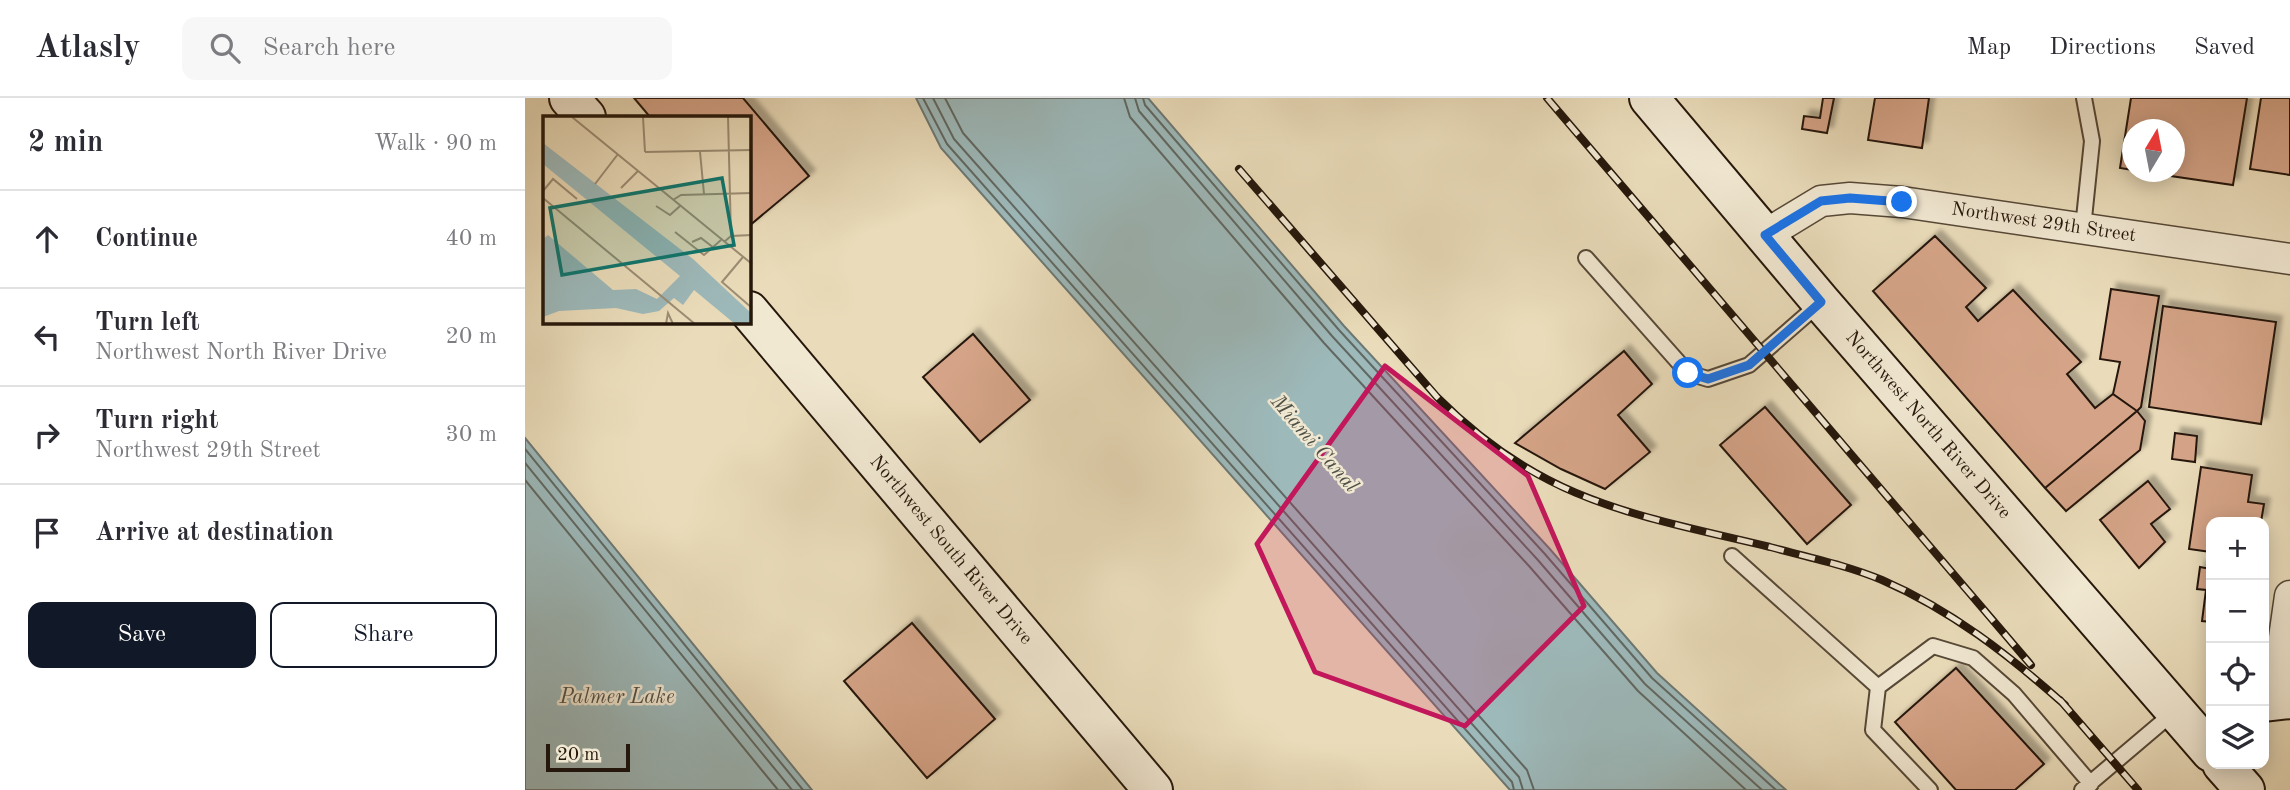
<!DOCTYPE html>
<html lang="en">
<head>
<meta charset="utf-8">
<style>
  body { margin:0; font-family:"Old Standard TT",serif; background:#f7f7f7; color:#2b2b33 }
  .controls { position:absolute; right:21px; bottom:21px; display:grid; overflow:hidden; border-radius:14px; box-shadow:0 4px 18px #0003 }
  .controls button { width:63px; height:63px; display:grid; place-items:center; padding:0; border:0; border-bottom:2px solid #e1e1e2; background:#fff; color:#2b2b33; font:35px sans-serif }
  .compass { position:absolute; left:1597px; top:21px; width:63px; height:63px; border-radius:50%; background:#fff; box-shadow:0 4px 18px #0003; rotate:10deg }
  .scale { position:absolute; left:21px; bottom:18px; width:84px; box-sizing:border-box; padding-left:7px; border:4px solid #25170b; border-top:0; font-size:19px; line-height:24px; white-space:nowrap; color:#25170b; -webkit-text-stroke:5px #f1e8d2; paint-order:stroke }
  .stop { position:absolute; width:21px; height:21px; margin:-16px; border:5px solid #1a73e8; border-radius:50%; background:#fff }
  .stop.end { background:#1a73e8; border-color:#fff; box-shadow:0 2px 7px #0008 }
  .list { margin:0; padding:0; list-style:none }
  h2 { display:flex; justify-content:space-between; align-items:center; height:91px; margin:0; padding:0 28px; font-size:30px }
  h2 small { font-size:23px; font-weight:400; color:#7c7c81 }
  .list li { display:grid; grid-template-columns:46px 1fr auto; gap:21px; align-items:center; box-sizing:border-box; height:98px; padding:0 28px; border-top:2px solid #e1e1e2 }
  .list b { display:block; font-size:26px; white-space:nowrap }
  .list p { margin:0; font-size:23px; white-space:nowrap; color:#7c7c81 }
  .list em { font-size:23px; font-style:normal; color:#7c7c81 }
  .actions { display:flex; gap:14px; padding:21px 28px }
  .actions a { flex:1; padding:16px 0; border:2px solid #111827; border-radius:14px; text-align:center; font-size:24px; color:#111827 }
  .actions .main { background:#111827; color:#fff }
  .icon { flex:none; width:38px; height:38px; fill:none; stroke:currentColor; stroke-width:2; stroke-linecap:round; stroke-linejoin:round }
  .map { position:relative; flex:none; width:1765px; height:692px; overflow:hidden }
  header { display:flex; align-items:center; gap:42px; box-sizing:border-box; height:98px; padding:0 35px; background:#fff; border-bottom:2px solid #e1e1e2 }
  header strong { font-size:33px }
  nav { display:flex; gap:38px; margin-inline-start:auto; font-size:24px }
  .search { width:490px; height:63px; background:#f7f7f7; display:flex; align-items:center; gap:18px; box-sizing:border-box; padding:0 24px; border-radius:14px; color:#7c7c81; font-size:26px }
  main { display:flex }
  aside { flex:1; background:#fff }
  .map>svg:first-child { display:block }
</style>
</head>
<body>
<header>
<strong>Atlasly</strong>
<div class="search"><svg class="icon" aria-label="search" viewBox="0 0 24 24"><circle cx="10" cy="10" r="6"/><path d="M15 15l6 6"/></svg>Search here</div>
<nav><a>Map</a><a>Directions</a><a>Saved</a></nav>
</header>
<main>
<aside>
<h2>2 min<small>Walk · 90 m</small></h2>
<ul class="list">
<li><svg class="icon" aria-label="ahead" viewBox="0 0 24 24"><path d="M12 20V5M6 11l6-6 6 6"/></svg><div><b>Continue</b></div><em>40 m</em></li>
<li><svg class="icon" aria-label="left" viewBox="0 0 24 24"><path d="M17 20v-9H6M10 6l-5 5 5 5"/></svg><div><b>Turn left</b><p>Northwest North River Drive</p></div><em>20 m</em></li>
<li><svg class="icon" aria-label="right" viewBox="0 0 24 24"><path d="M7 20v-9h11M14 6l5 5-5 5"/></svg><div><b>Turn right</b><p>Northwest 29th Street</p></div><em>30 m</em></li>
<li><svg class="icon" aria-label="arrive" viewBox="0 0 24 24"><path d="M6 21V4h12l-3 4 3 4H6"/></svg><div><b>Arrive at destination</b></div></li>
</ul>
<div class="actions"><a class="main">Save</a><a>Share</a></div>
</aside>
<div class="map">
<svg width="1765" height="692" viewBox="0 0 1765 692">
  <defs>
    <filter id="shadow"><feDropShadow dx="6" dy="-6" stdDeviation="2" flood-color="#0004"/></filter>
  </defs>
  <rect width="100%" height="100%" fill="#eadcba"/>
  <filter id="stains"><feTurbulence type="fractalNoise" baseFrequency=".00286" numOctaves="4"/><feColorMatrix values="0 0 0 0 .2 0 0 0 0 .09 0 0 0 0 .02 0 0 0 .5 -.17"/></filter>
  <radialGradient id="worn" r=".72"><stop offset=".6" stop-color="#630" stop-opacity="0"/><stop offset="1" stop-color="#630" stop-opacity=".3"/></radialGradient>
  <path fill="#9db9ba" stroke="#6d7874" stroke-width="2" d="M 391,0 L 623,0 L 819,228 L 1024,450 L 1132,575 L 1261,692 L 985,692 L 416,50 Z
    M 0,340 L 287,692 L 0,692 Z"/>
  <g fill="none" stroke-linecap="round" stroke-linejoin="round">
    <path stroke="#616862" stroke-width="2" d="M 398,0 L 422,46 L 987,684 L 989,692
      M 408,0 L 429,41 L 994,679 L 998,692
      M 420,0 L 438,35 L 1002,672 L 1009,692
      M 599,0 L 605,19 L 799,245 L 1004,468 L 1113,593 L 1221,692
      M 610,0 L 614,13 L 807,238 L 1012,461 L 1120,586 L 1237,692
      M 618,0 L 620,7 L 814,232 L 1019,455 L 1127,580 L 1251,692
      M 0,351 L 278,692
      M 0,365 L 267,692
      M 0,382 L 253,692"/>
  </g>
  <path fill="#d5a488" stroke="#25170b" stroke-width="2" filter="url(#shadow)" d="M 109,0 L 218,0 L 284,78 L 224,128 L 224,19 L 125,19 Z
    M 1298,0 L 1309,0 L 1302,35 L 1277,31 L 1279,18 L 1295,20 Z
    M 1350,0 L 1404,0 L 1397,50 L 1343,42 Z
    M 1606,0 L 1722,0 L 1708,87 L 1618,74 L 1650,74 L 1650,32 L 1608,32 L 1608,72 L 1595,70 Z
    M 1736,0 L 1765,0 L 1765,77 L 1725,71 Z
    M 1410,138 L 1461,190 L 1441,209 L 1453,223 L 1488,192 L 1556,264 L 1542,276 L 1570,310 L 1588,296 L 1612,313 L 1520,390 L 1348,193 Z
    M 1586,191 L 1634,198 L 1616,309 L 1612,313 L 1588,296 L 1595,264 L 1575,261 Z
    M 1638,208 L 1751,224 L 1736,326 L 1624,309 Z
    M 448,236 L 505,302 L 455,344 L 398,279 Z
    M 1099,253 L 1127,286 L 1093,317 L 1125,354 L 1080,391 L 1036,371 L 990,345 Z
    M 1240,309 L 1326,407 L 1282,446 L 1195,347 Z
    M 1612,313 L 1620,323 L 1615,352 L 1541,413 L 1520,390 Z
    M 1650,335 L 1672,338 L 1670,364 L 1647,361 Z
    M 1676,369 L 1727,377 L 1723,404 L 1739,406 L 1736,424 L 1686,424 L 1686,454 L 1664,451 Z
    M 1623,383 L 1645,411 L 1626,426 L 1640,444 L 1614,470 L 1575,422 Z
    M 1675,469 L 1686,471 L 1686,524 L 1677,523 L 1681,492 L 1672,491 Z
    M 387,525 L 470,621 L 402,680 L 319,583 Z
    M 1431,570 L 1519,666 L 1490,692 L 1431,692 L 1370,624 Z"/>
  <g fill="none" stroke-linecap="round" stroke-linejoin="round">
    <defs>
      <path id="lane" d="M 1558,130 L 1567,43 L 1559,0
        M 1061,160 L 1163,275 L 1183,281 L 1224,267 L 1295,205
        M 1207,458 L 1353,589 L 1348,632 L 1405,692
        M 1353,589 L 1408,548 L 1448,560 L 1489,596 L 1566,686
        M 1557,692 L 1649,614"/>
      <g id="street">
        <path id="s1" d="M 1240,137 L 1296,103 L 1325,100 L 1377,104 L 1765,161"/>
        <path d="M 1756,601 L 1758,547 L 1765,498"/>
      </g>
      <g id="secondary">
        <path d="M 44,0 L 61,19"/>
        <path id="s2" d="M 1124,0 L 1296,204 L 1686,654"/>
        <path id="s3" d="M 224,213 L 628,692"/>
        <path d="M 1739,604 L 1765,601"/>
        <path d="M 1697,666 L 1720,692"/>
      </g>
    </defs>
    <use href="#lane" stroke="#564837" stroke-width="18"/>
    <use href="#street" stroke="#564837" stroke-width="33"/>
    <use href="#secondary" stroke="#25170b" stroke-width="42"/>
    <use href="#lane" stroke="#f1e8d2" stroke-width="14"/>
    <use href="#street" stroke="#f1e8d2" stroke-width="30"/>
    <use href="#secondary" stroke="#f1e8d2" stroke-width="38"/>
    <defs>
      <path id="rail" d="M 1022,0 L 1506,567
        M 714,71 L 912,299 C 1017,404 1107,416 1245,449 C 1282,459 1321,467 1357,482 C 1426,512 1484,557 1540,607
        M 1535,602 L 1613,692"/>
    </defs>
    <use href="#rail" stroke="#25170b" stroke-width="8"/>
    <use href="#rail" stroke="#f1e8d2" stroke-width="5" stroke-dasharray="16" stroke-linecap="butt"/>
  </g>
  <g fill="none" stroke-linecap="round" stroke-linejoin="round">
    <path stroke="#1a73e8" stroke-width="9" d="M 1163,275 L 1183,281 L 1224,267 L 1296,204 L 1240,137 L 1296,103 L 1325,100 L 1377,104"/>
  </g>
  <path fill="#c2185b" fill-opacity="0.2" stroke="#c2185b" stroke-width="5" stroke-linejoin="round" d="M 860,268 L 1003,378 L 1059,508 L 940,628 L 790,574 L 732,446 Z"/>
  <g text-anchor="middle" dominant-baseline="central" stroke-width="5" stroke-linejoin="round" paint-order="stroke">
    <g font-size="19" fill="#25170b" stroke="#f1e8d2">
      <text stroke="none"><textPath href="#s1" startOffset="290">Northwest 29th Street</textPath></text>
      <text stroke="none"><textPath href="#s2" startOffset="430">Northwest North River Drive</textPath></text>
      <text stroke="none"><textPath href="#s3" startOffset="313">Northwest South River Drive</textPath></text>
    </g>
    <g font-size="21" font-style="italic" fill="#4f5048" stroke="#f1e8d2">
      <text transform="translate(789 346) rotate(49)">Miami Canal</text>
      <text x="92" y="599">Palmer Lake</text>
    </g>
  </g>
  <g transform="translate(18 18)">
    <rect width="208" height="208" fill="#eadcba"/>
    <path d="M 0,27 L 150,143 L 208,197 L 209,208 L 192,208 L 151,174 L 140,189 L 131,182 L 116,195 L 100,198 L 73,192 L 16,195 L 0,201 L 0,123 L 5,119 L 70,174 L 93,173 L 114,183 L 137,160 L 0,48 Z" fill="#9db9ba"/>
    <path fill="none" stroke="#9b8d74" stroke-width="2" d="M 29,1 L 209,148M 100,1 L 102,36M 185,1 L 188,120M 102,36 L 209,34M 157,36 L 161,78M 52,68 L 75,38M 78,72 L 95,55M 0,75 L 10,63 L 34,83M 0,82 L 152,208M 130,84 L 138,79 L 209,77M 113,90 L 127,99 L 137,90M 132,116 L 161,139 L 178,124M 149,126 L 158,122 L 171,132M 181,126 L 188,120 L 209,119M 200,141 L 179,166 L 209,192M 123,208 L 125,197 L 130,208"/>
    <path fill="#0f766e" fill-opacity="0.15" stroke="#0f766e" stroke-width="3.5" d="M 179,62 L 191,129 L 19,159 L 7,92 Z"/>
    <rect width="208" height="208" fill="none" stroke="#25170b" stroke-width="3.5"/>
  </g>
  <rect width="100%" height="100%" filter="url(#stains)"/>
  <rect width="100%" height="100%" fill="url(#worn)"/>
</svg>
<div class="controls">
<button>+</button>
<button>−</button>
<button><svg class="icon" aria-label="locate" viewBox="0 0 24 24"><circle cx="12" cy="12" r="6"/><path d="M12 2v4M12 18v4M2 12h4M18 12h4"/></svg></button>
<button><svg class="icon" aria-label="layers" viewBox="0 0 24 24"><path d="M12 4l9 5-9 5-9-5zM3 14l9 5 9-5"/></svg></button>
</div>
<svg class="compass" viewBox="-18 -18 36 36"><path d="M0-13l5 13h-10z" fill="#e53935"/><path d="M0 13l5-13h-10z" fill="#7c7c81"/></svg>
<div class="scale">20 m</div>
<div class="stop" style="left:1163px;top:275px"></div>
<div class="stop end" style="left:1377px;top:104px"></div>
</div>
</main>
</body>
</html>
